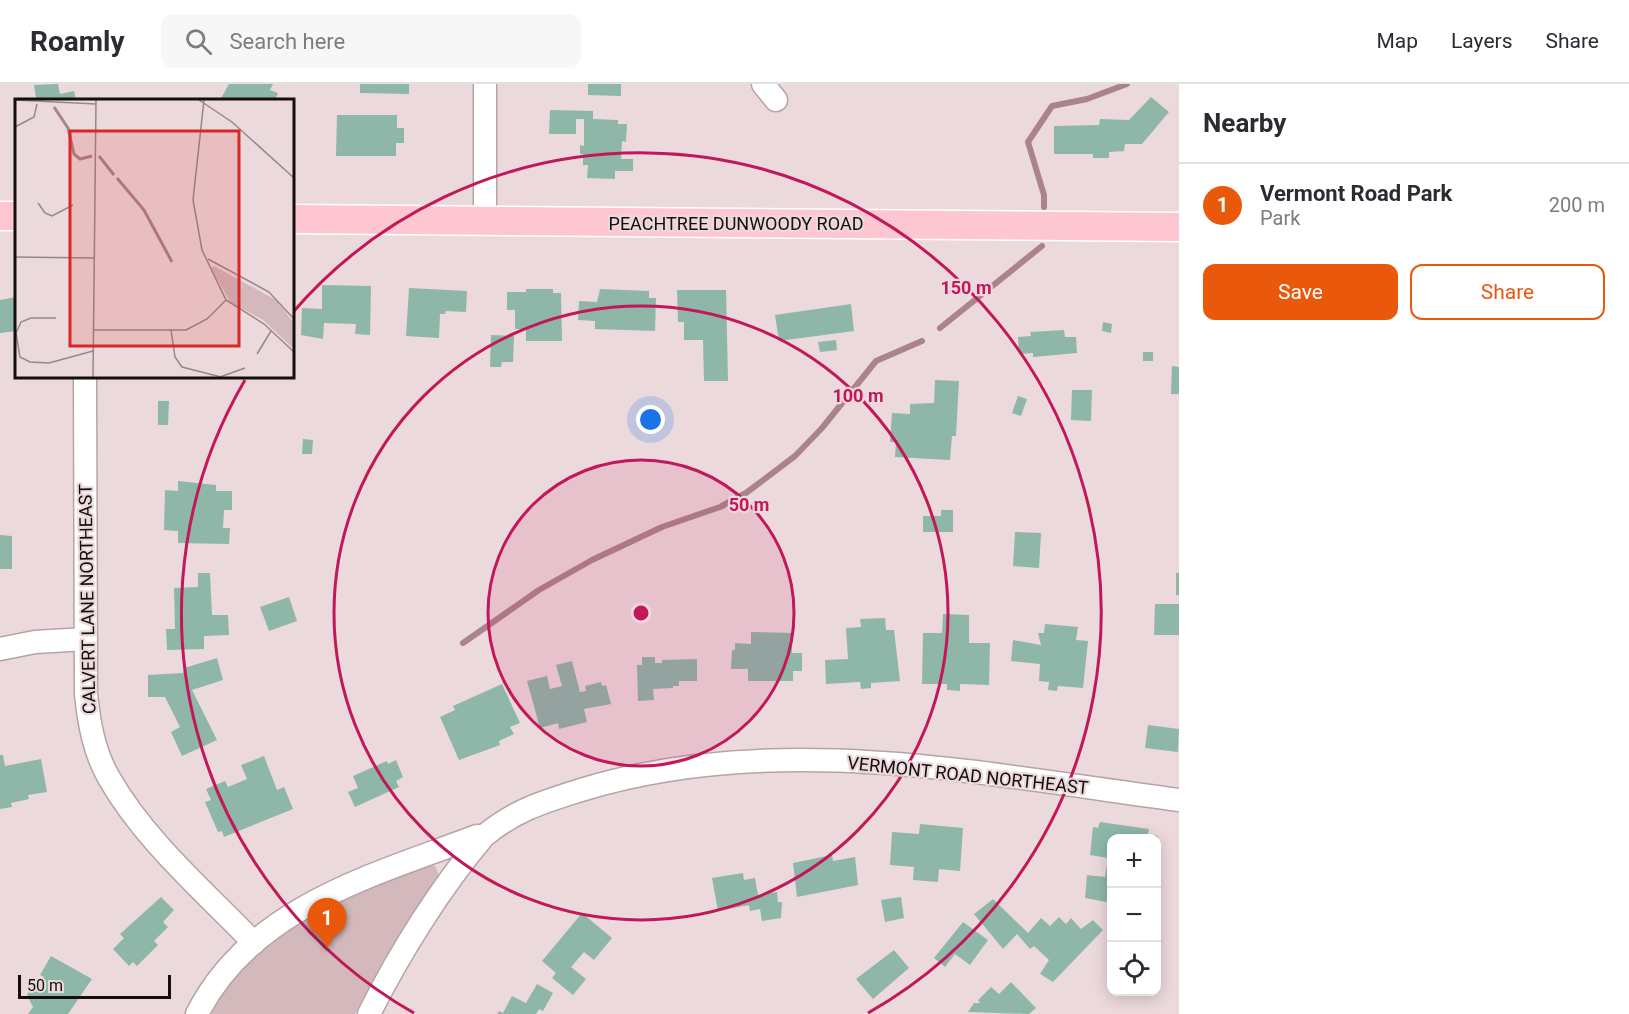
<!DOCTYPE html>
<html lang="en">
<head>
<meta charset="utf-8">
<style>
  body { margin:0; font-family:Roboto,sans-serif; background:#f7f7f7; color:#2b2b33 }
  .controls { position:absolute; right:18px; bottom:18px; display:grid; overflow:hidden; border-radius:12px; box-shadow:0 3px 15px #0003 }
  .controls button { width:54px; height:54px; display:grid; place-items:center; padding:0; border:0; border-bottom:2px solid #e1e1e2; background:#fff; color:#2b2b33; font:30px sans-serif }
  .scale { position:absolute; left:18px; bottom:15px; width:153px; box-sizing:border-box; padding-left:6px; border:3px solid #140e0f; border-top:0; font-size:16px; line-height:21px; white-space:nowrap; color:#140e0f; -webkit-text-stroke:4px #ecd9dc; paint-order:stroke }
  .you { position:absolute; left:651px; top:336px; width:21px; height:21px; margin:-15px; border:4px solid #fff; border-radius:50%; background:#1a73e8; box-shadow:0 0 0 9px #1a73e833 }
  .badge { display:grid; place-items:center; width:39px; height:39px; border-radius:50%; background:#ea580c; color:#fff; font-size:20px; font-weight:700 }
  .pin { position:absolute; translate:-50% -50px; filter:drop-shadow(0 2px 3px #0008) }
  .pin::after { content:''; position:absolute; top:32px; width:21px; height:18px; background:inherit; clip-path:polygon(0 0,100% 0,50% 100%) }
  .list { margin:0; padding:0; list-style:none }
  h2 { display:flex; justify-content:space-between; align-items:center; height:78px; margin:0; padding:0 24px; font-size:26px }
  h2 small { font-size:20px; font-weight:400; color:#7c7c81 }
  .list li { display:grid; grid-template-columns:39px 1fr auto; gap:18px; align-items:center; box-sizing:border-box; height:84px; padding:0 24px; border-top:2px solid #e1e1e2 }
  .list b { display:block; font-size:22px; white-space:nowrap }
  .list p { margin:0; font-size:20px; white-space:nowrap; color:#7c7c81 }
  .list em { font-size:20px; font-style:normal; color:#7c7c81 }
  .actions { display:flex; gap:12px; padding:18px 24px }
  .actions a { flex:1; padding:14px 0; border:2px solid #ea580c; border-radius:12px; text-align:center; font-size:21px; color:#ea580c }
  .actions .main { background:#ea580c; color:#fff }
  .icon { flex:none; width:33px; height:33px; fill:none; stroke:currentColor; stroke-width:2; stroke-linecap:round; stroke-linejoin:round }
  .map { position:relative; flex:none; width:1179px; height:930px; overflow:hidden }
  header { display:flex; align-items:center; gap:36px; box-sizing:border-box; height:84px; padding:0 30px; background:#fff; border-bottom:2px solid #e1e1e2 }
  header strong { font-size:28px }
  nav { display:flex; gap:33px; margin-inline-start:auto; font-size:21px }
  .search { width:420px; height:54px; background:#f7f7f7; display:flex; align-items:center; gap:15px; box-sizing:border-box; padding:0 21px; border-radius:12px; color:#7c7c81; font-size:22px }
  main { display:flex }
  aside { flex:1; background:#fff }
  .map>svg:first-child { display:block }
</style>
</head>
<body>
<header>
<strong>Roamly</strong>
<div class="search"><svg class="icon" aria-label="search" viewBox="0 0 24 24"><circle cx="10" cy="10" r="6"/><path d="M15 15l6 6"/></svg>Search here</div>
<nav><a>Map</a><a>Layers</a><a>Share</a></nav>
</header>
<main>
<div class="map">
<svg width="1179" height="930" viewBox="0 0 1179 930">
  <rect width="100%" height="100%" fill="#ecd9dc"/>
  <path fill="#d3b8bc" d="M 427,778 L 436,783 L 439,792 L 381,882 L 355,930 L 208,930 C 253,845 344,813 427,778 Z"/>
  <g fill="none" stroke-linecap="round" stroke-linejoin="round">
    <path stroke="#aa848a" stroke-width="6" d="M 1044,123 L 1044,111 L 1028,58 L 1052,22 L 1087,15 L 1127,0
      M 940,244 L 1042,162
      M 463,559 L 539,506 L 592,476 L 662,443 L 720,423 L 746,409 L 795,372 L 822,344 L 876,277 L 922,257"/>
  </g>
  <path fill="#8eb7aa" d="M 58,0 L 60,10 L 74,7 L 76,16 L 27,16 L 36,14 L 34,1 Z
    M 229,0 L 273,0 L 270,6 L 278,9 L 275,16 L 220,16 Z
    M 360,0 L 409,0 L 409,10 L 360,9 Z
    M 588,0 L 621,0 L 621,12 L 588,11 Z
    M 1151,13 L 1169,28 L 1142,60 L 1125,60 L 1124,67 L 1109,68 L 1109,74 L 1093,74 L 1093,70 L 1054,70 L 1054,42 L 1099,41 L 1100,35 L 1129,36 Z
    M 550,26 L 593,27 L 593,35 L 618,36 L 618,40 L 627,40 L 626,58 L 622,57 L 621,75 L 633,75 L 633,87 L 615,87 L 615,95 L 587,94 L 588,81 L 583,81 L 583,70 L 580,70 L 580,61 L 584,62 L 584,35 L 576,35 L 576,50 L 549,50 Z
    M 337,31 L 397,31 L 397,44 L 404,44 L 404,59 L 396,59 L 396,72 L 336,72 Z
    M 322,201 L 371,202 L 370,251 L 355,250 L 356,240 L 324,239 L 323,255 L 301,251 L 302,224 L 322,225 Z
    M 409,204 L 467,207 L 466,228 L 446,227 L 445,230 L 440,230 L 439,254 L 406,252 Z
    M 526,205 L 553,205 L 553,209 L 561,209 L 562,257 L 526,257 L 526,245 L 515,245 L 515,226 L 507,226 L 507,208 L 526,208 Z
    M 600,205 L 649,207 L 649,214 L 656,214 L 655,247 L 595,245 L 595,237 L 578,236 L 579,217 L 597,218 Z
    M 677,206 L 726,206 L 728,297 L 704,297 L 703,256 L 684,256 L 684,238 L 678,238 Z
    M 16,213 L 16,247 L 0,249 L 0,216 Z
    M 851,220 L 854,247 L 779,257 L 775,231 Z
    M 1103,238 L 1112,240 L 1111,249 L 1102,247 Z
    M 1064,246 L 1065,253 L 1076,253 L 1077,269 L 1033,273 L 1033,269 L 1019,270 L 1018,253 L 1031,252 L 1030,248 Z
    M 491,251 L 514,252 L 513,278 L 502,278 L 501,283 L 490,283 Z
    M 836,256 L 837,266 L 820,268 L 818,258 Z
    M 1143,268 L 1153,268 L 1153,277 L 1143,277 Z
    M 1172,282 L 1179,283 L 1179,310 L 1171,310 Z
    M 935,296 L 959,297 L 956,352 L 952,352 L 950,376 L 895,373 L 896,358 L 890,358 L 892,329 L 910,330 L 910,320 L 934,319 Z
    M 1072,306 L 1092,306 L 1091,337 L 1071,336 Z
    M 1018,312 L 1027,315 L 1021,332 L 1012,329 Z
    M 158,317 L 169,317 L 168,341 L 158,341 Z
    M 303,355 L 313,356 L 312,370 L 302,370 Z
    M 178,397 L 216,401 L 216,407 L 232,407 L 232,426 L 224,426 L 223,444 L 230,444 L 229,460 L 178,459 L 178,447 L 164,446 L 165,406 L 178,407 Z
    M 941,426 L 953,426 L 953,448 L 923,448 L 923,432 L 941,432 Z
    M 1015,448 L 1041,449 L 1039,484 L 1013,482 Z
    M 0,451 L 12,452 L 12,485 L 0,485 Z
    M 198,489 L 210,489 L 212,531 L 228,531 L 229,551 L 204,552 L 204,565 L 167,566 L 166,545 L 175,545 L 174,504 L 198,503 Z
    M 1176,489 L 1179,489 L 1179,511 L 1176,511 Z
    M 289,513 L 297,537 L 269,547 L 260,523 Z
    M 1155,520 L 1179,520 L 1179,551 L 1154,551 Z
    M 943,530 L 969,531 L 969,559 L 990,559 L 989,601 L 960,600 L 960,607 L 947,606 L 947,600 L 922,600 L 923,549 L 942,549 Z
    M 885,534 L 886,546 L 894,546 L 900,597 L 871,599 L 871,604 L 861,605 L 860,598 L 826,600 L 825,576 L 848,575 L 846,544 L 861,543 L 860,535 Z
    M 1045,540 L 1078,543 L 1076,556 L 1088,557 L 1083,604 L 1058,602 L 1057,607 L 1048,606 L 1049,598 L 1039,597 L 1040,580 L 1011,577 L 1013,556 L 1041,561 L 1038,549 L 1044,549 Z
    M 751,548 L 792,549 L 792,569 L 802,569 L 802,587 L 793,587 L 793,597 L 748,597 L 748,585 L 731,585 L 732,566 L 735,566 L 735,559 L 751,560 Z
    M 642,573 L 655,573 L 655,579 L 662,579 L 662,576 L 697,575 L 697,597 L 679,597 L 679,602 L 673,602 L 673,604 L 653,605 L 654,616 L 638,617 L 637,581 L 642,581 Z
    M 217,574 L 223,596 L 192,606 L 217,656 L 182,672 L 171,648 L 180,643 L 165,613 L 148,613 L 148,591 L 183,589 L 184,584 Z
    M 572,577 L 580,608 L 586,607 L 585,602 L 601,598 L 602,602 L 606,601 L 611,620 L 584,625 L 587,638 L 559,645 L 558,639 L 540,644 L 527,597 L 547,592 L 550,605 L 562,602 L 556,581 Z
    M 502,600 L 520,639 L 510,643 L 514,650 L 499,657 L 500,661 L 459,676 L 440,633 L 455,626 L 453,622 Z
    M 1148,641 L 1179,645 L 1178,668 L 1145,664 Z
    M 0,671 L 3,671 L 5,682 L 41,675 L 47,708 L 28,711 L 29,715 L 11,719 L 12,723 L 0,725 Z
    M 264,672 L 277,706 L 284,703 L 293,725 L 224,753 L 222,747 L 218,748 L 205,718 L 211,716 L 206,705 L 225,697 L 228,703 L 247,695 L 241,681 Z
    M 396,676 L 403,693 L 396,697 L 399,703 L 355,723 L 348,708 L 358,704 L 353,692 L 387,677 L 388,680 Z
    M 1100,738 L 1149,745 L 1148,750 L 1158,752 L 1158,754 L 1112,754 L 1112,819 L 1085,814 L 1087,791 L 1105,793 L 1108,774 L 1090,771 L 1093,743 L 1098,744 Z
    M 920,740 L 963,744 L 960,787 L 939,785 L 938,798 L 913,796 L 914,783 L 890,781 L 892,748 L 919,750 Z
    M 832,771 L 833,777 L 855,773 L 858,801 L 797,813 L 793,779 Z
    M 743,789 L 744,796 L 755,794 L 758,811 L 777,808 L 778,818 L 782,818 L 781,834 L 762,837 L 760,825 L 750,827 L 749,821 L 718,827 L 712,794 Z
    M 161,813 L 174,826 L 163,838 L 168,843 L 154,857 L 158,861 L 137,882 L 133,878 L 129,882 L 113,865 L 124,854 L 120,850 Z
    M 901,813 L 904,834 L 885,838 L 881,816 Z
    M 993,815 L 1028,849 L 1041,834 L 1050,842 L 1059,833 L 1066,840 L 1071,834 L 1081,845 L 1093,836 L 1103,846 L 1053,898 L 1040,890 L 1049,876 L 1034,862 L 1030,865 L 1017,850 L 1003,865 L 974,830 Z
    M 582,829 L 612,854 L 594,876 L 584,868 L 571,883 L 586,895 L 573,911 L 552,894 L 556,889 L 542,877 Z
    M 963,838 L 988,856 L 970,881 L 955,870 L 945,883 L 934,874 Z
    M 894,866 L 909,884 L 873,915 L 856,895 Z
    M 51,872 L 92,895 L 68,930 L 28,930 L 33,923 L 27,911 L 32,902 L 39,902 L 44,893 L 40,891 Z
    M 1011,898 L 1036,924 L 1029,930 L 968,928 L 974,919 L 980,919 L 978,916 L 991,903 L 999,910 Z
    M 537,900 L 553,909 L 543,927 L 539,925 L 536,930 L 497,930 L 499,927 L 503,929 L 512,912 L 526,919 Z"/>
  <g fill="none" stroke-linecap="round" stroke-linejoin="round">
    <defs>
      <path id="minor" d="M 763,0 L 776,16
        M 485,137 L 485,0
        M 85,292 L 86,610 C 89,639 94,668 109,694 C 145,757 204,807 254,859
        M 0,565 L 35,558 L 86,555
        M 197,930 C 251,823 374,791 477,752 L 484,752 C 515,726 543,718 581,706 C 775,646 982,690 1179,716
        M 369,930 C 399,870 440,804 484,752"/>
      <path id="major" d="M 0,132 L 16,132
        M 292,135 L 1179,143"/>
    </defs>
    <use href="#minor" stroke="#b5a3a5" stroke-width="25"/>
    <use href="#major" stroke="#fff" stroke-width="31"/>
    <use href="#minor" stroke="#fff" stroke-width="22"/>
    <use href="#major" stroke="#fdc6d0" stroke-width="28"/>
  </g>
  <circle cx="641" cy="529" r="153" fill="#c2185b" fill-opacity=".12"/>
  <g fill="none" stroke="#c2185b" stroke-width="3">
    <circle cx="641" cy="529" r="153"/>
    <circle cx="641" cy="529" r="307"/>
    <path d="M414 929A460 460 0 0 1 245 296M294 227A460 460 0 1 1 868 929"/>
  </g>
  <g text-anchor="middle" dominant-baseline="central" stroke-width="4.5" stroke-linejoin="round" paint-order="stroke">
    <g font-size="18" fill="#140e0f" stroke="#ecd9dc">
      <text x="736" y="139">PEACHTREE DUNWOODY ROAD</text>
      <text transform="translate(87 515) rotate(-91)">CALVERT LANE NORTHEAST</text>
      <text transform="translate(968 691) rotate(6)">VERMONT ROAD NORTHEAST</text>
    </g>
  </g>
  <g transform="translate(15 15)">
    <rect width="279" height="279" fill="#ecd9dc"/>
    <path d="M 199,167 L 261,201 L 279,224 L 279,250 L 248,221 L 215,203 L 196,169 Z" fill="#d3b8bc"/>
    <path fill="none" stroke="#aa848a" stroke-width="3" d="M 39,8 L 53,29 L 59,55 L 65,60 L 77,57M 84,57 L 99,76M 102,79 L 129,111 L 157,163"/>
    <path fill="none" stroke="#96888a" stroke-width="1.5" d="M 0,1 L 81,5M 184,1 L 217,23 L 279,79M 189,1 L 178,101 L 187,151 L 211,201 L 249,225 L 279,253M 0,28 L 19,18 L 22,5M 23,104 L 30,114 L 37,117 L 58,106M 0,158 L 79,159M 193,160 L 254,193 L 279,220M 41,219 L 16,219 L 6,223 L 1,234 L 5,258 L 15,263 L 34,264 L 78,252M 79,231 L 171,231 L 192,220 L 211,201M 156,231 L 160,258 L 167,268 L 206,278M 242,255 L 256,232M 78,278 L 81,1M 205,278 L 230,269"/>
    <path fill="#d62828" fill-opacity="0.15" stroke="#d62828" stroke-width="3" d="M 55,32 L 224,32 L 224,247 L 55,247 Z"/>
    <rect width="279" height="279" fill="none" stroke="#140e0f" stroke-width="3"/>
  </g>
  <circle cx="641" cy="529" r="9" fill="#c2185b" stroke="#ecd9dc" stroke-width="3"/>
  <g font-size="18" text-anchor="middle" font-weight="bold" fill="#c2185b" stroke="#ecd9dc" stroke-width="4.5" stroke-linejoin="round" paint-order="stroke">
    <text x="966" y="210">150 m</text>
    <text x="858" y="318">100 m</text>
    <text x="749" y="427">50 m</text>
  </g>
</svg>
<div class="controls">
<button>+</button>
<button>−</button>
<button><svg class="icon" aria-label="locate" viewBox="0 0 24 24"><circle cx="12" cy="12" r="6"/><path d="M12 2v4M12 18v4M2 12h4M18 12h4"/></svg></button>
</div>
<div class="scale">50 m</div>
<div class="you"></div>
<div class="pin badge" style="left:327px;top:864px">1</div>
</div>
<aside>
<h2>Nearby<small></small></h2>
<ul class="list">
<li><span class="badge">1</span><div><b>Vermont Road Park</b><p>Park</p></div><em>200 m</em></li>
</ul>
<div class="actions"><a class="main">Save</a><a>Share</a></div>
</aside>
</main>
</body>
</html>
